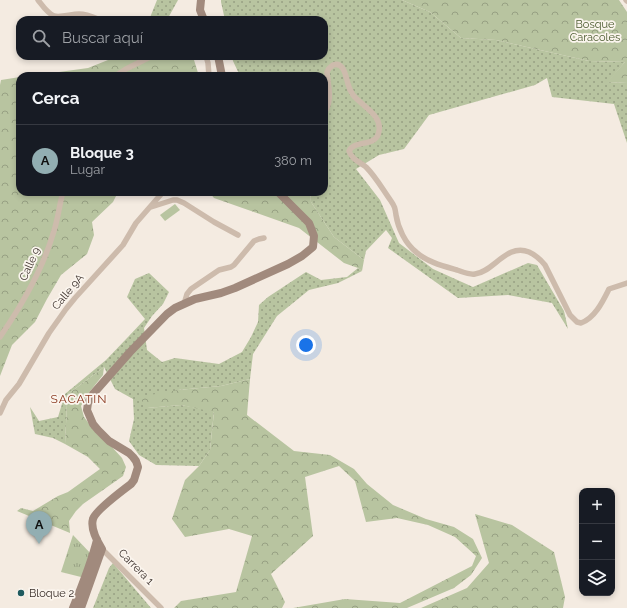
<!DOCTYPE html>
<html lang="es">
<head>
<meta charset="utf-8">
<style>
  body { margin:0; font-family:Raleway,sans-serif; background:#242831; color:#f1f3f6 }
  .controls { position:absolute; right:12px; bottom:12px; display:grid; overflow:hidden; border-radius:8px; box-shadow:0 2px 6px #0003 }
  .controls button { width:36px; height:36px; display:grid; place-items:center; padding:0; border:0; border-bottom:1px solid #363941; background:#171b24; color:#f1f3f6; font:20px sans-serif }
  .you { position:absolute; left:306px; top:345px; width:14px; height:14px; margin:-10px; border:3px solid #fff; border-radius:50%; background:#1a73e8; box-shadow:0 0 0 6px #1a73e833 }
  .badge { display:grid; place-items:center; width:26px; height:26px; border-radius:50%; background:#92aeb2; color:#111; font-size:13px; font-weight:700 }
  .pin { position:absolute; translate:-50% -33px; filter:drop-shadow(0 1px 2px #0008) }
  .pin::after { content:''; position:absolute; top:21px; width:14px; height:12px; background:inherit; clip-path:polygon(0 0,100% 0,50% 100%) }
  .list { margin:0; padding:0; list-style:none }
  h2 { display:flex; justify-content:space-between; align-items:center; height:52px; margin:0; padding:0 16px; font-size:17px }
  h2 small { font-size:13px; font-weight:400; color:#9ea1a6 }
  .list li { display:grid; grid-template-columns:26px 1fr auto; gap:12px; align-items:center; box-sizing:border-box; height:72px; padding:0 16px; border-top:1px solid #363941 }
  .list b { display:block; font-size:15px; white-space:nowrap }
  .list p { margin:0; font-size:13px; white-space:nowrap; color:#9ea1a6 }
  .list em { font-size:13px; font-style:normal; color:#9ea1a6 }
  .icon { flex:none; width:22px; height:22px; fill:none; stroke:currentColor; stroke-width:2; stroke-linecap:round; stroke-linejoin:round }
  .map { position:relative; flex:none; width:627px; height:608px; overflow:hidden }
  .search { position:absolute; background:#171b24; box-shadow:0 2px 6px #0003; left:16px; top:16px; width:312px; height:44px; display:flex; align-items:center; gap:10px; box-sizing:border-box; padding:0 14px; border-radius:12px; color:#9ea1a6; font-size:15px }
  .panel { position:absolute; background:#171b24; box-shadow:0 2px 6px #0003; left:16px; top:72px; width:312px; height:124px; border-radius:12px }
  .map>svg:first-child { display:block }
</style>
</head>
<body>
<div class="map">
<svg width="627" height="608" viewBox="0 0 627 608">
  <defs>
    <pattern id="grass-dots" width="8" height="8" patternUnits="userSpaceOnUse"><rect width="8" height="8" fill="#b8c4a0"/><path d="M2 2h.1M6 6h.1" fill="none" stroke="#97a083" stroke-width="1.8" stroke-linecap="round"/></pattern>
    <pattern id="forest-crowns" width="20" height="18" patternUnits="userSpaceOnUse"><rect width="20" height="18" fill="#b8c4a0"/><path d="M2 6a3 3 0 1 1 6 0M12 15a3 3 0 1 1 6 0" fill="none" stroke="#97a083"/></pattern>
    <pattern id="park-tufts" width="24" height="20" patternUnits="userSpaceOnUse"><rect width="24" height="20" fill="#b8c4a0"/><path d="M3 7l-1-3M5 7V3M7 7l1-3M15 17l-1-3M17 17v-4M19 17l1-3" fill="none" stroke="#97a083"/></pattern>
  </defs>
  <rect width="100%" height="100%" fill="#f4ebe1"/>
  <path fill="url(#grass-dots)" d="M 157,0 L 178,0 L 167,20 L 149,20 Z
    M 221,0 L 402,0 L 430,12 L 461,38 L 496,40 L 589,61 L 625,62 L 608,82 L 627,83 L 627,143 L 614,104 L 552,97 L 547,78 L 535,85 L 429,115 L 404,149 L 379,155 L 356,169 L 380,200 L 399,243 L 433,269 L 473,287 L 528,263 L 537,265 L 564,311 L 568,329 L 552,303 L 508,295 L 458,298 L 388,248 L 392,238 L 386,230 L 366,251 L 364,260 L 334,237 L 311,202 L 310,192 L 324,192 L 324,76 L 240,76 L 233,61 L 232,56 L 324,56 L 324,20 L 225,20 L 221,2 Z
    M 358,268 L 362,271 L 338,283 L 309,290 L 277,316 L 253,354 L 250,379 L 221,386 L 178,390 L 147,408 L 181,405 L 214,411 L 210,450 L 199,466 L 156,465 L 139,455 L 129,441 L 134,419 L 133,399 L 115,389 L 104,367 L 68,394 L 67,403 L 65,444 L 53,438 L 35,434 L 30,407 L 39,421 L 58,417 L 65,394 L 106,360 L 128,337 L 145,319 L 127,297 L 135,279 L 149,273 L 169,292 L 163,304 L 152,316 L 144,328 L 147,350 L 162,362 L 175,358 L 219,364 L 242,352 L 251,337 L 258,322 L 259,305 L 268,297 L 306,272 L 321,280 L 347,277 Z
    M 113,563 L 151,608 L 93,608 L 109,568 Z"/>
  <path fill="url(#forest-crowns)" d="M 402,0 L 619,0 L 627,12 L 627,83 L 607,82 L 625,62 L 589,61 L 496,40 L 461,38 L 430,12 Z
    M 118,56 L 152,56 L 194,60 L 199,76 L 30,76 L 88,68 Z
    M 20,77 L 20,192 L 118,192 L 113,202 L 92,222 L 94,235 L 87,254 L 61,275 L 47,299 L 35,322 L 12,345 L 0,376 L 0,85 L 1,80 Z
    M 209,192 L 310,192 L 311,202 L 334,237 L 364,260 L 362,271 L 358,268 L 344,263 L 299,228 L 214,198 Z
    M 104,367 L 103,375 L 87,395 L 81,406 L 84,417 L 97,434 L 111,446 L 122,458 L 126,467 L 123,476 L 83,504 L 76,511 L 69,521 L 70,533 L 17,511 L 21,508 L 33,511 L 58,496 L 68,492 L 100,469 L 88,457 L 65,444 L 67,403 L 68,394 Z
    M 250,379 L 247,415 L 294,451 L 330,455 L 354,469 L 367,484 L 393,505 L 426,519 L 454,527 L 473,539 L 482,558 L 471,575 L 454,588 L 407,608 L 293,608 L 345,599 L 400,603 L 472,566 L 476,556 L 455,537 L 428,525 L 397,518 L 366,522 L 355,481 L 339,466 L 305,477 L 313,536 L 271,574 L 285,602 L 282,608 L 174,608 L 181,601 L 236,592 L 252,536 L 229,529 L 185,537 L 172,519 L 185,480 L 199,466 L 210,450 L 214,412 L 181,405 L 147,408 L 139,397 L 178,390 L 221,386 Z
    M 475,514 L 512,525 L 554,552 L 565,597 L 563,608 L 421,608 L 467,588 L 489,563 Z"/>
  <path fill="url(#park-tufts)" d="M 73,535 L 93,556 L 85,578 L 61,572 Z"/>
  <path fill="#b8c4a0" d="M 175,204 L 180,210 L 165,221 L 160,215 Z"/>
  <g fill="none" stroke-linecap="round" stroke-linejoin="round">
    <path stroke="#cdbbac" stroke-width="5.5" d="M 38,0 C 42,5 47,13 54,16 C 61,18 71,14 79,14 C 87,14 93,17 100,20
      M 626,0 L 627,1
      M 206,56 L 208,63 L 209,76
      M 115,76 L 126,69 L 152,56
      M 324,113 C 333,102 328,85 327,72 C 328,69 330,67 333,65 C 344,61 346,77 348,84 C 349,88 351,92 353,95 C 362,106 382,115 379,131 C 377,148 355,139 349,151 C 352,160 360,162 366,167 C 376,177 383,190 391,201 C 395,207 395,208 396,215 C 398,228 405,243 416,252 C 427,262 443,266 457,270 C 463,272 469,275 475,274 C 494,272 506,243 529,252 C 536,255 540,259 545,265 L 570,315 L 577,322 L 581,323 C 595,318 603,301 609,289 L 627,283
      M 151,207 L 173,200 L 177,200 L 184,203 L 214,222 L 238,235
      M 184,304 L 187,294 L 191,289 L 219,270 L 231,267 L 234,265 L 254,241 L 259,239 L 264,238
      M 0,337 C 22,305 42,271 53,234 C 58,220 59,206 63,192
      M 0,413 L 6,400 L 19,384 L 49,333 L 66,309 L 75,298 L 123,245 L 136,223 L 163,192
      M 102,549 L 161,608"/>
    <path stroke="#a18a7d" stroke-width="8" d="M 201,0 L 200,10 L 204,20
      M 218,56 L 222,76
      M 73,608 C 82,586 91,564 97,540
      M 81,608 L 102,549 C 97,541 90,529 93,519 C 95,511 123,490 131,484 L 134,480 L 138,467 L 136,461 L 133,457 L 129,453 L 109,441 L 98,430 L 93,424 L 87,410 L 88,403 L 93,394 L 130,352 L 167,314 L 175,308 L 195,299 L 221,293 L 235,288 L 288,264 L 302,256 L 313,247 L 314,236 L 309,223 L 278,192"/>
  </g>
  <circle fill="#1f5a5e" stroke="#fbf5ee" stroke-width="1.5" cx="21" cy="593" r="4"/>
  <g text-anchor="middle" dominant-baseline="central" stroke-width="3.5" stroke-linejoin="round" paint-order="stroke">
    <g font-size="11" fill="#4a5a2e" stroke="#fbf5ee">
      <text x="595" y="24">Bosque<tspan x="595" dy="13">Caracoles</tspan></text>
    </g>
    <g font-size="11" fill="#3b302b" stroke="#fbf5ee">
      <text transform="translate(30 264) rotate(-66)">Calle 9</text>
      <text transform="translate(68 292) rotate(-50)">Calle 9A</text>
      <text transform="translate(136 567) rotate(45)">Carrera 1</text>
    </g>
    <g font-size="11" fill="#3b302b" stroke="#fbf5ee" text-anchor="start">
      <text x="29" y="593">Bloque 2</text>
    </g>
    <g font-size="12" letter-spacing="1" fill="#8c3b22" stroke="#fbf5ee">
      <text x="79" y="399">SACATIN</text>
    </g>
  </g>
</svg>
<div class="controls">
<button>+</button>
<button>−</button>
<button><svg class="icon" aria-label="layers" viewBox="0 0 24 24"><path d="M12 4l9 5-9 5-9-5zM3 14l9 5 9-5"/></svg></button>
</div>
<div class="you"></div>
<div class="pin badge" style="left:39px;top:544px">A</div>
<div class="search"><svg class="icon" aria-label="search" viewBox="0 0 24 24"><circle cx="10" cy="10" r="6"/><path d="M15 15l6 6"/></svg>Buscar aquí</div>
<section class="panel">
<h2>Cerca<small></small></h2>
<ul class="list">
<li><span class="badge">A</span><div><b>Bloque 3</b><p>Lugar</p></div><em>380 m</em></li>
</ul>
</section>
</div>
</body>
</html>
